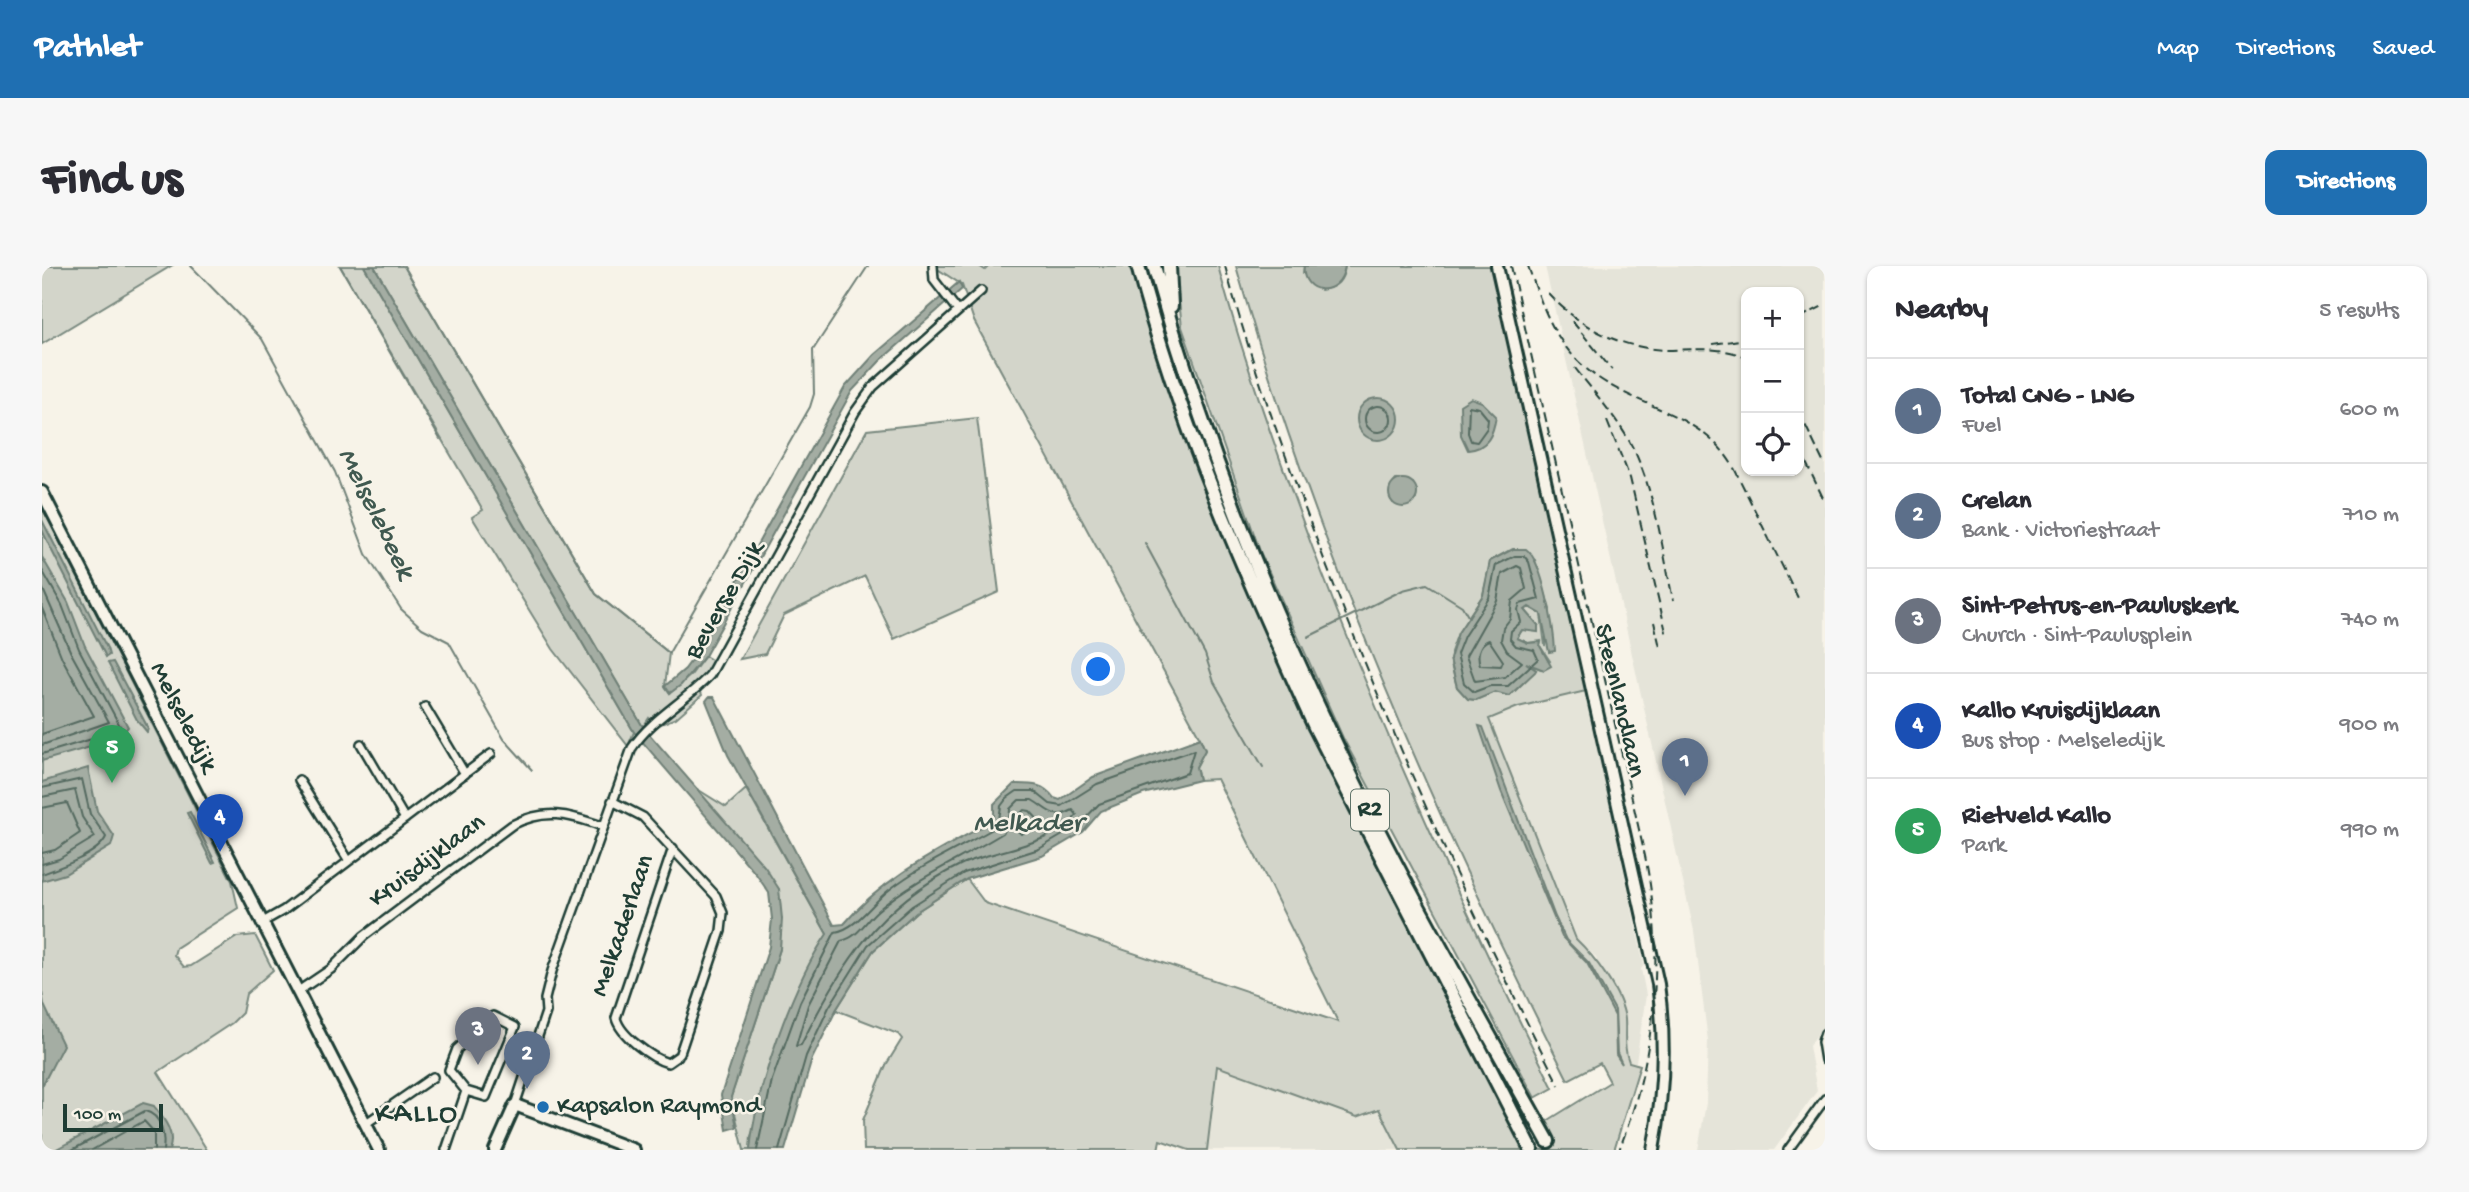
<!DOCTYPE html>
<html lang="en">
<head>
<meta charset="utf-8">
<style>
  body { margin:0; font-family:"Gochi Hand",sans-serif; background:#f7f7f7; color:#2b2b33 }
  .controls { position:absolute; right:21px; top:21px; display:grid; overflow:hidden; border-radius:14px; box-shadow:0 2px 5px #0004 }
  .controls button { width:63px; height:63px; display:grid; place-items:center; padding:0; border:0; border-bottom:2px solid #e1e1e2; background:#fff; color:#2b2b33; font:35px sans-serif }
  .scale { position:absolute; left:21px; bottom:18px; width:100px; box-sizing:border-box; padding-left:7px; border:4px solid #1f3d34; border-top:0; font-size:19px; line-height:24px; white-space:nowrap; color:#1f3d34; -webkit-text-stroke:5px #f7f3e8; paint-order:stroke }
  .you { position:absolute; left:1057px; top:404px; width:24px; height:24px; margin:-18px; border:5px solid #fff; border-radius:50%; background:#1a73e8; box-shadow:0 0 0 10px #1a73e833 }
  .badge { display:grid; place-items:center; width:46px; height:46px; border-radius:50%; background:#1f6fb2; color:#fff; font-size:23px; font-weight:700 }
  .pin { position:absolute; translate:-50% -58px; filter:drop-shadow(0 2px 4px #0008) }
  .pin::after { content:''; position:absolute; top:37px; width:24px; height:21px; background:inherit; clip-path:polygon(0 0,100% 0,50% 100%) }
  .list { margin:0; padding:0; list-style:none }
  h2 { display:flex; justify-content:space-between; align-items:center; height:91px; margin:0; padding:0 28px; font-size:30px }
  h2 small { font-size:23px; font-weight:400; color:#7c7c81 }
  .list li { display:grid; grid-template-columns:46px 1fr auto; gap:21px; align-items:center; box-sizing:border-box; height:105px; padding:0 28px; border-top:2px solid #e1e1e2 }
  .list b { display:block; font-size:26px; white-space:nowrap }
  .list p { margin:0; font-size:23px; white-space:nowrap; color:#7c7c81 }
  .list em { font-size:23px; font-style:normal; color:#7c7c81 }
  .icon { flex:none; width:38px; height:38px; fill:none; stroke:currentColor; stroke-width:2; stroke-linecap:round; stroke-linejoin:round }
  .map { position:relative; flex:none; width:1783px; height:884px; overflow:hidden; border-radius:14px }
  header { display:flex; align-items:center; gap:42px; box-sizing:border-box; height:98px; padding:0 35px; background:#1f6fb2; color:#fff }
  header strong { font-size:33px }
  nav { display:flex; gap:38px; margin-inline-start:auto; font-size:24px }
  .intro { display:flex; align-items:center; justify-content:space-between; box-sizing:border-box; height:168px; padding:0 42px }
  h1 { margin:0; font-size:49px }
  .button { padding:18px 32px; border-radius:14px; background:#1f6fb2; color:#fff; font-size:24px; font-weight:700 }
  main { display:flex; gap:42px; padding:0 42px }
  aside { flex:1; background:#fff; border-radius:14px; box-shadow:0 2px 5px #0004 }
  .map>svg:first-child { display:block }
</style>
</head>
<body>
<header>
<strong>Pathlet</strong>
<nav><a>Map</a><a>Directions</a><a>Saved</a></nav>
</header>
<div class="intro"><h1>Find us</h1><a class="button">Directions</a></div>
<main>
<div class="map">
<svg width="1783" height="884" viewBox="0 0 1783 884">
  <rect width="100%" height="100%" fill="#f7f3e8"/>
  <filter id="ink" filterUnits="userSpaceOnUse"><feTurbulence type="fractalNoise" baseFrequency=".0143" numOctaves="2"/><feDisplacementMap in="SourceGraphic" scale="14" xChannelSelector="R" yChannelSelector="G"/><feConvolveMatrix kernelMatrix="1 2 1 2 8 2 1 2 1" color-interpolation-filters="sRGB"/></filter>
  <g filter="url(#ink)">
    <path fill="#e5e4d9" fill-rule="evenodd" d="M 1503,0 L 1783,0 L 1783,758 L 1767,780 L 1775,825 L 1732,884 L 1656,884 L 1664,837 L 1666,775 L 1652,665 ZM 1704,26 L 1757,26 L 1757,205 L 1704,205 Z
      M 1544,425 L 1602,699 L 1599,703 L 1604,729 L 1594,796 L 1587,797 L 1583,787 L 1554,691 L 1534,673 L 1447,453 L 1476,441 Z
      M 1175,800 L 1314,851 L 1337,842 L 1358,884 L 1165,884 Z"/>
    <path fill="#d3d5ca" stroke="#79897f" stroke-width="2" fill-rule="evenodd" d="M 0,0 L 129,0 L 0,78 Z
      M 298,0 L 322,0 L 592,466 L 586,480 L 511,383 L 430,251 L 441,244 Z
      M 332,0 L 362,0 L 554,328 L 627,387 L 623,420 L 628,427 L 649,409 L 663,390 L 673,396 L 656,419 L 660,429 L 634,452 L 614,460 L 607,452 L 601,461 Z
      M 891,0 L 937,0 L 943,4 L 947,0 L 1090,0 L 1121,103 L 1176,258 L 1267,464 L 1482,884 L 1358,884 L 1337,843 L 1315,851 L 1175,800 L 1165,884 L 1147,884 L 1118,874 L 1116,884 L 822,884 L 821,854 L 844,799 L 860,773 L 856,768 L 794,744 L 831,685 L 874,646 L 925,613 L 943,637 L 1296,756 L 1175,513 L 1157,514 L 1154,501 L 1163,484 L 1158,472 L 932,55 L 920,19 Z
      M 1133,0 L 1176,0 C 1203,99 1238,195 1274,291 C 1343,472 1423,648 1511,822 L 1493,832 L 1301,472 L 1219,288 L 1140,61 Z
      M 1194,0 L 1262,0 L 1261,7 L 1279,24 C 1295,21 1301,16 1303,0 L 1449,0 L 1544,425 L 1476,441 L 1447,453 L 1534,673 C 1552,690 1580,727 1583,753 C 1584,768 1581,781 1587,796 L 1598,799 L 1572,884 L 1488,884 L 1513,871 L 1505,855 L 1568,816 L 1558,797 L 1526,814 C 1394,553 1274,282 1194,0 ZM 1354,214 L 1371,217 L 1375,225 L 1374,233 L 1351,237 C 1346,228 1347,222 1354,214 ZM 1466,285 L 1493,294 L 1508,343 L 1503,380 L 1499,348 L 1487,341 L 1483,344 L 1496,359 L 1480,364 L 1475,372 L 1486,377 L 1499,375 L 1498,380 L 1508,395 L 1499,403 L 1484,397 L 1494,404 L 1471,427 L 1449,427 L 1434,434 L 1426,433 L 1415,421 L 1409,399 L 1409,386 L 1416,367 L 1441,329 L 1449,295 Z
      M 935,152 L 957,326 L 852,373 L 823,310 L 742,349 L 723,388 L 698,393 L 825,164 Z
      M 0,241 L 190,615 L 196,642 L 134,682 L 132,689 L 142,701 L 149,700 L 195,671 L 213,669 L 231,704 L 204,728 L 200,747 L 190,757 L 116,806 L 165,884 L 0,884 Z
      M 652,521 L 684,541 L 704,523 L 785,668 L 709,870 L 708,884 L 702,884 L 689,831 L 738,683 L 737,623 Z"/>
    <path fill="#a4ada3" stroke="#6f8077" stroke-width="2" d="M 322,0 L 332,0 L 601,461 L 723,601 L 737,623 L 740,653 L 738,683 L 689,831 L 695,861 L 685,864 L 679,829 L 727,681 L 730,653 L 727,627 L 714,608 L 592,466 Z
      M 1262,0 L 1303,0 C 1298,34 1258,28 1262,0 Z
      M 917,16 L 920,23 L 838,95 L 810,125 L 663,390 L 639,419 L 628,427 L 623,420 L 643,403 L 656,385 L 803,121 L 832,89 Z
      M 1429,132 L 1440,136 L 1454,150 C 1451,169 1446,182 1426,184 L 1419,169 L 1418,139 Z
      M1315 153a21 21 0 1 1 42 0a21 21 0 1 1-42 0Z
      M1347 227a14 14 0 1 1 28 0a14 14 0 1 1-28 0Z
      M 0,254 L 65,382 L 67,389 L 64,391 L 8,281 L 0,264 Z
      M 1471,283 L 1484,283 C 1501,295 1512,363 1513,385 L 1507,386 L 1499,348 L 1487,341 L 1483,344 L 1496,359 L 1496,366 L 1480,364 L 1475,372 L 1486,377 L 1499,376 L 1498,380 L 1509,400 L 1502,404 L 1484,397 L 1494,404 L 1493,406 L 1467,430 L 1453,426 L 1434,434 L 1426,433 L 1415,421 L 1408,393 L 1416,367 L 1441,329 L 1448,295 Z
      M 0,291 L 26,336 L 43,380 L 86,461 L 76,473 L 0,495 Z
      M 71,396 L 106,462 L 105,466 L 95,454 L 66,397 Z
      M 667,431 L 672,431 L 792,659 L 802,658 C 842,610 898,584 952,554 L 952,538 L 972,518 C 990,518 1001,517 1012,532 L 1018,534 L 1051,511 L 1158,472 L 1163,484 L 1154,501 L 1157,514 L 1101,528 L 1059,545 L 1041,566 L 1000,590 L 925,613 L 874,646 L 831,685 L 794,744 L 770,793 L 743,884 L 708,884 C 714,822 750,719 785,668 L 686,489 L 664,435 Z
      M 1437,460 L 1441,461 L 1513,651 L 1524,674 L 1547,697 L 1573,744 L 1575,787 L 1580,798 L 1574,789 L 1573,750 L 1545,697 L 1520,671 L 1459,525 Z
      M 46,502 L 55,545 L 72,570 L 69,580 L 23,608 L 0,615 L 0,516 Z
      M 148,546 L 173,596 L 170,597 L 145,547 Z
      M 0,726 L 2,739 L 21,779 L 0,820 Z
      M 101,837 L 112,840 C 122,853 134,867 127,884 L 13,884 Z"/>
    <g fill="none" stroke-linecap="round" stroke-linejoin="round">
      <path stroke="#546a60" stroke-width="2" d="M1323 153a13 13 0 1 1 26 0a13 13 0 1 1-26 0Z
        M 1427,140 L 1437,142 L 1446,153 L 1445,162 L 1435,176 L 1429,175 L 1426,167 Z
        M 1473,290 L 1482,290 L 1487,296 L 1497,333 L 1478,338 L 1476,344 L 1479,356 L 1469,365 L 1468,373 L 1474,380 L 1492,384 L 1496,393 L 1466,420 L 1448,420 L 1432,426 L 1422,417 L 1415,388 L 1422,370 L 1447,332 L 1454,299 Z
        M 1475,300 L 1479,302 L 1484,323 L 1470,335 L 1468,353 L 1461,362 L 1459,374 L 1465,385 L 1480,396 L 1463,411 L 1433,415 L 1424,390 L 1455,335 L 1460,308 Z
        M 0,304 L 20,339 L 37,383 L 78,460 L 73,466 L 0,488
        M 0,321 L 29,387 L 67,456 L 0,479
        M 0,342 L 20,392 L 52,450 L 0,468
        M 1447,374 L 1461,395 L 1459,400 L 1438,399 C 1435,390 1436,378 1447,374 Z
        M 0,522 L 40,513 L 48,548 L 64,571 C 57,588 17,602 0,608
        M 0,531 L 33,524 L 40,551 L 53,571 L 17,593 L 0,598
        M 977,534 L 990,534 C 1006,543 1011,555 1031,544 L 1035,549 C 1012,579 951,584 918,599 C 836,639 798,700 759,779 L 754,780 L 766,739 L 799,675 C 817,671 822,656 836,644 C 874,612 919,593 961,567 L 967,558 L 968,543 Z
        M 0,542 L 25,537 L 38,567 L 13,584 L 0,587
        M 982,544 L 988,545 L 1000,558 L 979,568 L 976,565 L 978,548 Z
        M 30,884 L 103,845 C 120,849 123,870 121,884
        M 50,884 L 102,855 L 112,866 L 112,884
        M 715,884 L 730,814 L 758,736 L 793,666 C 814,663 829,638 847,624 C 880,598 920,581 956,560 L 959,540 L 965,532 L 975,525 L 992,525 L 1008,538 L 1020,540 L 1055,518 L 1152,484 L 1145,507 L 1057,538 L 1036,560 L 997,583 L 922,607 L 870,640 L 826,679 L 787,741 L 764,790 L 737,884"/>
      <path stroke="#6f8077" stroke-width="2" d="M 149,0 L 220,73 L 293,206 L 324,288 L 359,343 L 380,362 L 407,376 L 462,473 L 490,504
        M 298,0 L 398,173
        M 362,0 L 554,328 L 627,387 L 768,141 L 772,128 L 771,84 L 826,0
        M 1103,277 L 1163,388 L 1172,416 L 1221,501
        M 1266,371 L 1361,324 L 1385,318 L 1420,340 L 1427,352"/>
      <defs>
        <path id="street" d="M 891,0 L 892,14 L 916,45
          M 383,441 L 423,508
          M 319,478 L 363,553
          M 257,514 L 307,595
          M 570,535 L 601,551 L 674,630 L 681,647 L 679,665 L 638,787
          M 631,582 L 574,752 C 578,769 609,792 626,797 L 636,790
          M 219,657 L 242,644 L 449,488
          M 255,726 L 289,703 L 322,670 L 470,559 C 503,542 526,548 560,560
          M 451,750 L 473,761 L 444,831 L 424,825 L 407,804 L 415,783 Z
          M 1783,767 L 1780,776 L 1783,794
          M 473,839 L 504,746 L 503,733 L 510,705 L 590,482 C 610,452 643,436 668,409 L 813,146 L 831,121 L 939,25
          M 323,858 L 391,811
          M 404,884 L 424,825
          M 1746,884 L 1783,833"/>
        <path id="secondary" d="M 1455,0 L 1616,718 C 1624,774 1622,828 1611,884
          M 0,226 L 337,884
          M 453,884 L 473,839 L 592,884"/>
        <path id="highway" d="M 1096,0 C 1137,159 1205,312 1273,461 L 1489,883
          M 1112,0 C 1157,162 1219,322 1292,474 C 1356,611 1433,743 1506,875
          M 1127,0 L 1129,40"/>
      </defs>
      <use href="#street" stroke="#1f3d34" stroke-width="12"/>
      <use href="#secondary" stroke="#1f3d34" stroke-width="16"/>
      <use href="#highway" stroke="#1f3d34" stroke-width="18"/>
      <use href="#street" stroke="#f7f3e8" stroke-width="7"/>
      <use href="#secondary" stroke="#f7f3e8" stroke-width="10"/>
      <use href="#highway" stroke="#f7f3e8" stroke-width="12"/>
      <path stroke="#1f3d34" stroke-width="2" stroke-dasharray="10 5" stroke-linecap="butt" d="M 1183,0 C 1210,101 1246,198 1283,296 C 1352,475 1429,649 1517,819
        M 1469,0 L 1603,590 C 1623,688 1614,791 1577,884
        M 1486,0 C 1499,36 1510,71 1539,98 C 1585,142 1660,143 1692,202 L 1757,334
        M 1506,27 C 1538,62 1581,84 1630,84 C 1656,83 1679,81 1704,91
        M 1757,52 L 1783,39
        M 1530,55 L 1570,104
        M 1671,78 L 1704,73
        M 1533,102 C 1554,129 1578,155 1593,186 C 1614,232 1621,286 1631,334
        M 1757,146 L 1783,200
        M 1565,155 L 1588,212 L 1625,370
        M 1757,182 L 1783,236
        M 1612,356 L 1618,381"/>
    </g>
  </g>
  <circle fill="#1f6fb2" stroke="#f7f3e8" stroke-width="2.5" cx="501" cy="841" r="7"/>
  <g text-anchor="middle" dominant-baseline="central" stroke-width="5" stroke-linejoin="round" paint-order="stroke">
    <rect fill="#f7f3e8" stroke="#60746a" stroke-width="2" x="1309" y="523.5" width="38" height="41" rx="5"/>
    <g font-size="24" font-weight="bold" fill="#1f3d34">
      <text x="1328" y="544">R2</text>
    </g>
    <g font-size="26" fill="#1f3d34" stroke="#f7f3e8">
      <text transform="translate(684 335) rotate(-60)">Beverse Dijk</text>
      <text transform="translate(1576 435) rotate(77)">Steenlandlaan</text>
      <text transform="translate(140 452) rotate(63)">Melseledijk</text>
      <text transform="translate(386 596) rotate(-37)">Kruisdijklaan</text>
      <text transform="translate(582 660) rotate(-71)">Melkaderlaan</text>
    </g>
    <g font-size="26" fill="#1f3d34" stroke="#f7f3e8" text-anchor="start">
      <text x="515" y="841">Kapsalon Raymond</text>
    </g>
    <g font-size="28" font-style="italic" fill="#405950" stroke="#f7f3e8">
      <text transform="translate(333 248) rotate(64)">Melselebeek</text>
      <text x="986" y="558">Melkader</text>
    </g>
    <g font-size="30" letter-spacing="2" fill="#1f3d34" stroke="#f7f3e8">
      <text x="375" y="849">KALLO</text>
    </g>
  </g>
</svg>
<div class="controls">
<button>+</button>
<button>−</button>
<button><svg class="icon" aria-label="locate" viewBox="0 0 24 24"><circle cx="12" cy="12" r="6"/><path d="M12 2v4M12 18v4M2 12h4M18 12h4"/></svg></button>
</div>
<div class="scale">100 m</div>
<div class="you"></div>
<div class="pin badge" style="left:1643px;top:530px;background:#5c6f8a">1</div>
<div class="pin badge" style="left:485px;top:823px;background:#5c6f8a">2</div>
<div class="pin badge" style="left:436px;top:799px;background:#6b7280">3</div>
<div class="pin badge" style="left:178px;top:586px;background:#1a4fb4">4</div>
<div class="pin badge" style="left:70px;top:517px;background:#2e9e5b">5</div>
</div>
<aside>
<h2>Nearby<small>5 results</small></h2>
<ul class="list">
<li><span class="badge" style="background:#5c6f8a">1</span><div><b>Total CNG - LNG</b><p>Fuel</p></div><em>600 m</em></li>
<li><span class="badge" style="background:#5c6f8a">2</span><div><b>Crelan</b><p>Bank · Victoriestraat</p></div><em>710 m</em></li>
<li><span class="badge" style="background:#6b7280">3</span><div><b>Sint-Petrus-en-Pauluskerk</b><p>Church · Sint-Paulusplein</p></div><em>740 m</em></li>
<li><span class="badge" style="background:#1a4fb4">4</span><div><b>Kallo Kruisdijklaan</b><p>Bus stop · Melseledijk</p></div><em>900 m</em></li>
<li><span class="badge" style="background:#2e9e5b">5</span><div><b>Rietveld Kallo</b><p>Park</p></div><em>990 m</em></li>
</ul>
</aside>
</main>
</body>
</html>
